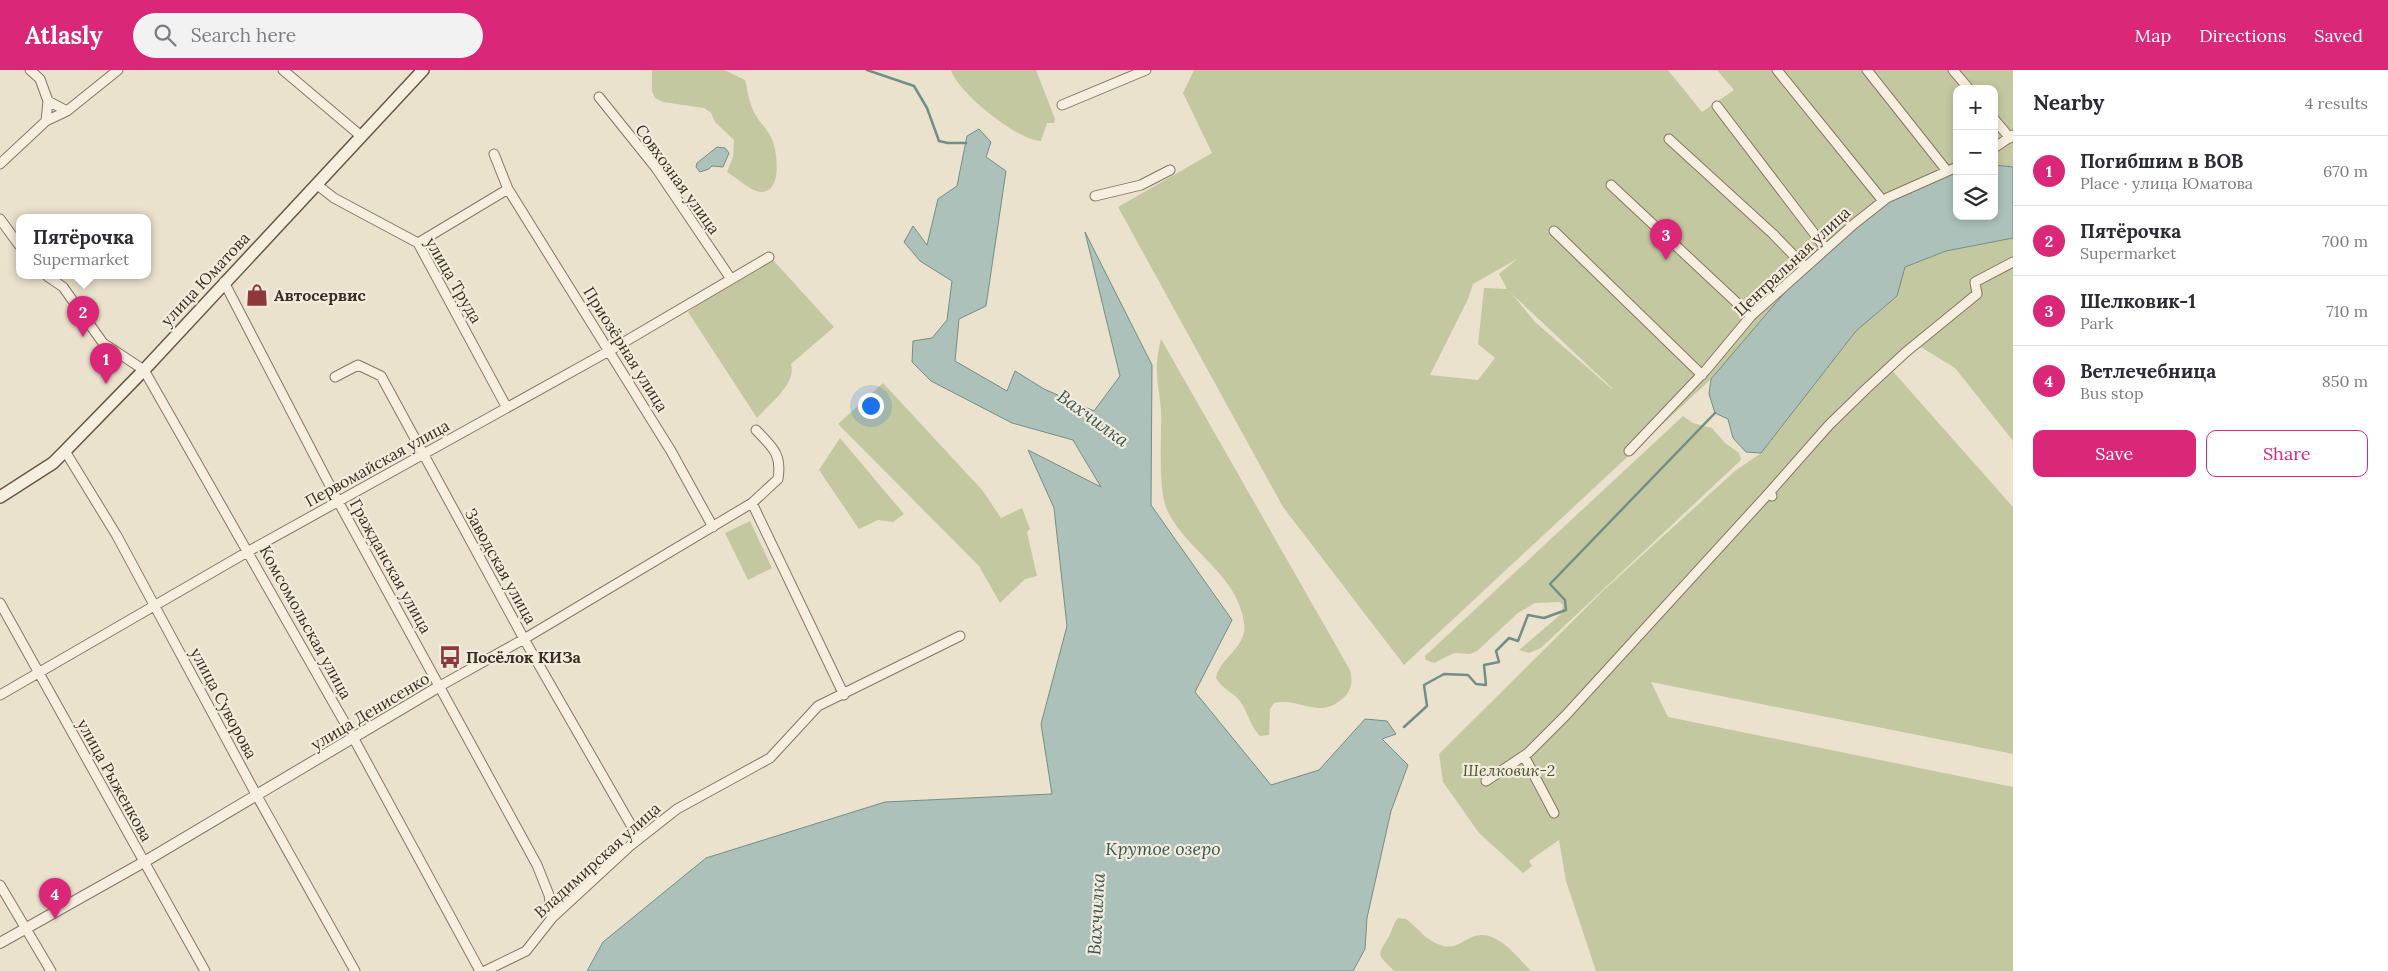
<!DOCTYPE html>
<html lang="en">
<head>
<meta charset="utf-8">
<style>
  body { margin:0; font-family:Lora,serif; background:#f2f2f3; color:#2b2b33 }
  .controls { position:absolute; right:15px; top:15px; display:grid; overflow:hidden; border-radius:10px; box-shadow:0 2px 8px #0003 }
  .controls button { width:45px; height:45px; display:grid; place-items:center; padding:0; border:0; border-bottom:1px solid #e1e1e2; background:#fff; color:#2b2b33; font:25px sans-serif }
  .you { position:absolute; left:870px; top:335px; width:18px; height:18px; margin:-12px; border:4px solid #fff; border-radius:50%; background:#1a73e8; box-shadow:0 0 0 8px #1a73e833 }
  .badge { display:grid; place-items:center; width:32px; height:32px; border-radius:50%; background:#db2777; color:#fff; font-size:16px; font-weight:700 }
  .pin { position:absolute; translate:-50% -41px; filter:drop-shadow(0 1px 2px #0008) }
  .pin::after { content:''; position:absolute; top:26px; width:18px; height:15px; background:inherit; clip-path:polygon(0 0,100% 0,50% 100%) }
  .popup { position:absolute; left:16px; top:144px; width:135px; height:65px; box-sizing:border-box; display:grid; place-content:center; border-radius:10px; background:#fff; filter:drop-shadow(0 1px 4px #0005); font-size:16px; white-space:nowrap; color:#7c7c81 }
  .popup b { font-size:19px; color:#2b2b33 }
  .popup::after { content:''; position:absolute; left:50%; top:100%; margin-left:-10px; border:10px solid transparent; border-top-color:#fff }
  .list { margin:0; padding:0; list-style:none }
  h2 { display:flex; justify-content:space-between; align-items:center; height:65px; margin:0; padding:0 20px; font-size:21px }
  h2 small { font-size:16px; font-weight:400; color:#7c7c81 }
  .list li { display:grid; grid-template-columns:32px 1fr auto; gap:15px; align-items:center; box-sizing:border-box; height:70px; padding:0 20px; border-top:1px solid #e1e1e2 }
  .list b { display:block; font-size:19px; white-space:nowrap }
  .list p { margin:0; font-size:16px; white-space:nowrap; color:#7c7c81 }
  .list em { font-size:16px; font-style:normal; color:#7c7c81 }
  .actions { display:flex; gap:10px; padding:15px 20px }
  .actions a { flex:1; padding:11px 0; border:1px solid #db2777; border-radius:10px; text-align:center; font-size:18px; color:#db2777 }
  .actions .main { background:#db2777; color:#fff }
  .icon { flex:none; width:28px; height:28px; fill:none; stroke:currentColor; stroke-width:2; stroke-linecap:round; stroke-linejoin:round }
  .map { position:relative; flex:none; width:2013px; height:901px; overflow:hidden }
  header { display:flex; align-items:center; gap:30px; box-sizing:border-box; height:70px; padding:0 25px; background:#db2777; color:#fff }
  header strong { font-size:24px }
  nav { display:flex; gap:28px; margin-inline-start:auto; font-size:18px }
  .search { width:350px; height:45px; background:#f2f2f3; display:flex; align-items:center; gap:12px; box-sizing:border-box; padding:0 18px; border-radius:28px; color:#7c7c81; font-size:19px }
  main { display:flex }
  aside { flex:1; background:#fff }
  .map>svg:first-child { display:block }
</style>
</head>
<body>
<header>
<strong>Atlasly</strong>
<div class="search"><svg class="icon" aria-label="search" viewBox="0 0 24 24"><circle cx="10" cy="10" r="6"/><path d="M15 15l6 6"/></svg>Search here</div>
<nav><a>Map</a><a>Directions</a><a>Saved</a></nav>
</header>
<main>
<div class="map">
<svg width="2013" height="901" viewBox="0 0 2013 901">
  <rect width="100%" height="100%" fill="#ebe2cd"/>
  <path fill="#c4c8a1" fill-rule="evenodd" d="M 652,0 L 724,0 L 745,10 C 748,21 749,34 755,44 C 760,53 768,60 772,69 C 778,83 783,129 756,121 C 747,118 736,107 727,102 L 733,87 L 734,70 L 715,52 L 711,43 L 704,38 L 663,32 L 655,28 L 652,21 Z
    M 951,0 L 1036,0 L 1055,49 L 1054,53 L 1047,53 L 1041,71 C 1018,71 956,21 951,0 Z
    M 1194,0 L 1668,0 L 1702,42 L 1734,20 L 1717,0 L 2013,0 L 2013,97 L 1994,95 L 1994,19 L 1957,19 L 1957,100 L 1809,194 L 1711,309 L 1404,595 L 1283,437 L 1118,137 L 1212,83 L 1183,23 ZM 1517,189 L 1499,204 L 1507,219 L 1484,218 L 1478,274 L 1495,288 L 1478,310 L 1430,305 L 1468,229 L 1473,214 ZM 1512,224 L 1612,318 L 1612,319 L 1535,252 Z
    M 2013,168 L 2013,371 L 1955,298 L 1919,276 L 1889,297 L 2013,437 L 2013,684 L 1651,612 L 1668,647 L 2013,717 L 2013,901 L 1596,901 L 1566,811 L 1559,770 L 1529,791 L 1532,796 L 1523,803 L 1479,763 L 1443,712 L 1439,684 L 1605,519 L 1735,401 L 1761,383 L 1856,261 L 1896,226 L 1905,197 L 1946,181 Z
    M 773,190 L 834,257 L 791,294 C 797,314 769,334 757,348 L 688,242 L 728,214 Z
    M 1161,269 L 1350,600 C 1353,611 1352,621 1342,629 C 1318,650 1301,627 1274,633 L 1270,639 L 1269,665 L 1260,666 C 1250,656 1248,642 1240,631 C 1233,622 1222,619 1216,608 C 1220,587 1248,577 1244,553 C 1238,505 1188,482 1168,442 C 1157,421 1162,365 1161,340 C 1160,325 1156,310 1157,295 C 1157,286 1159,277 1161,269 Z
    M 883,313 L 983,421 L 1001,448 L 1022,438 L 1030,459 L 1027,462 L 1037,506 L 1025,509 L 1000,533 L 979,496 L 838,354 Z
    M 1683,346 L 1693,353 L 1712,358 L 1725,373 L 1739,383 L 1741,390 L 1541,578 L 1529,583 L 1519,580 L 1561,544 L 1563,535 L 1560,532 L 1535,533 L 1518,543 L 1477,581 L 1470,584 L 1454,583 L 1434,593 L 1426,590 L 1425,586 Z
    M 840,368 L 904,444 L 893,452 L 878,450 L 859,459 L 819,400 Z
    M 750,451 L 772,498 L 748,510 L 725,463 Z
    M 1398,848 L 1406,849 C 1419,859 1426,871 1443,876 C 1457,879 1463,870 1475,866 C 1497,859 1518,888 1531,901 L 1394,901 C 1377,883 1376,888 1389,866 C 1393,859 1393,854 1398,848 Z"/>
  <path fill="#acc1ba" stroke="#738e87" d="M 979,59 L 991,72 L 986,87 L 1006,101 L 986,236 L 959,249 L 955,291 L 1007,321 L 1015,301 L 1044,319 L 1094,341 L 1120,306 L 1085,162 L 1152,295 L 1151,435 L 1232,550 L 1195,622 L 1271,715 L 1319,700 L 1365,649 L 1387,651 L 1396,664 L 1382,669 L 1408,695 L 1391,741 L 1367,848 L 1365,879 L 1353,901 L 587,901 L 603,872 L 706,788 L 885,732 L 1052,724 L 1041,654 L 1067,556 L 1054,438 L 1028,380 L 1101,417 L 1073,370 L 1012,353 L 931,311 L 912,292 L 913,271 L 932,268 L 947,250 L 952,211 L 920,191 L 904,172 L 913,156 L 927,175 L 938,129 L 957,116 L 967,66 Z
    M 717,77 L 725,78 L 729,83 L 723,97 L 712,96 L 709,99 L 700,102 L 696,97 L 697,93 Z
    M 1994,95 L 2013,97 L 2013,168 L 1946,181 L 1905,197 L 1897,226 L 1856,261 L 1761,383 L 1746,382 L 1733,368 L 1728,349 L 1715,343 L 1709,324 L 1711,309 L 1809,194 L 1891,130 L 1957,100 L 1957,146 L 1994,146 Z"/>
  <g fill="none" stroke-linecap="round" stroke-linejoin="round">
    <path stroke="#738e87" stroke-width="2.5" d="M 867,0 L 914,16 L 927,38 L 939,71 L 948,73 L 966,73
      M 1404,657 L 1427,636 L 1424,615 L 1444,604 L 1468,605 L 1476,614 L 1486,615 L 1484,595 L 1499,592 L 1496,581 L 1509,568 L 1518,571 L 1528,545 L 1544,548 L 1566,540 L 1565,530 L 1550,514 L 1715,343"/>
    <defs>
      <path id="minor" d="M 30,0 L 40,9 L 48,31
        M 283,0 L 361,66
        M 1777,0 L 1883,131
        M 1867,0 L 1947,101
        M 1953,0 L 1969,19
        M 599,27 L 656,98 L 731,209
        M 1062,35 L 1146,0
        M 1717,36 L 1826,179
        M 1994,49 L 2010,68
        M 46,51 L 67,41
        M 1669,69 L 1773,164 L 1804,196
        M 1994,78 L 2013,65
        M 494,84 L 508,119
        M 0,94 L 46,51 L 48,31 L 67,41 L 118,0
        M 316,114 L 334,128 L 418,173 L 507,338
        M 1611,115 L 1751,246
        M 1095,126 L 1141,115 L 1170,100
        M 0,149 L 19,175
        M 1554,161 L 1702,305
        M 418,173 L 508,119 L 671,381 L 713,457
        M 47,206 L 63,217 L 103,273 L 144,300 L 354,669 L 480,901
        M 224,212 L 339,433 L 537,795 L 549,825 L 552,848
        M 335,307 L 358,295 L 381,306 L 524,569 L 639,769
        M 65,381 L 117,466 L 257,726 L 355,901
        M 1629,381 L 1706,300 L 1751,246 L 1854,154 L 1887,128 L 1957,97
        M 1772,426 L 1769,423 L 1829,355 L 1866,319 L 1906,282 L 1977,224 L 1975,212 L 2013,192
        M 752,433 L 844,625
        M 0,533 L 205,901
        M 440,616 L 524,569 L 752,433 L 778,409 C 782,384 773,378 756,360
        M 0,625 L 249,481 L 609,281 L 769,187
        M 1524,686 L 1554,743
        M 1486,711 L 1528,683 L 1566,645 L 1769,423
        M 0,815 L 51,901
        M 485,901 L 526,881 L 552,848 L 630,776 L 677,739 L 770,688 L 818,636 L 960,566"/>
      <path id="tertiary" d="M 0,873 L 144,792 L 440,616"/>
      <path id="secondary" d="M 0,427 L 53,393 L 65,381 L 144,300 L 423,0"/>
    </defs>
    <use href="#minor" stroke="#877562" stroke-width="11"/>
    <use href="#tertiary" stroke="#877562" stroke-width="12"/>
    <use href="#secondary" stroke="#695745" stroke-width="14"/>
    <use href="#minor" stroke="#f6efdf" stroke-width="9"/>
    <use href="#tertiary" stroke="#f6efdf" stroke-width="10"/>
    <use href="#secondary" stroke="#f6efdf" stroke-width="11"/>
  </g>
  <defs>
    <symbol id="shop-bare" viewBox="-9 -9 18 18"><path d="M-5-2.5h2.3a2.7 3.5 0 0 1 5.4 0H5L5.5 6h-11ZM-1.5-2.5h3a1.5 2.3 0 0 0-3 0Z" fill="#8f383a" stroke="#f3ecdc" stroke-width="2.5" paint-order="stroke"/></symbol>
    <symbol id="bus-bare" viewBox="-9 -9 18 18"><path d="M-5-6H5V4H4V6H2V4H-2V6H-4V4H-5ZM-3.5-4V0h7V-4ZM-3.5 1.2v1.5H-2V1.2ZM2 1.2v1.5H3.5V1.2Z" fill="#8f383a" stroke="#f3ecdc" stroke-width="2.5" paint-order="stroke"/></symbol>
  </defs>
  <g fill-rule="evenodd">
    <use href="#shop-bare" x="241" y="209" width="32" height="32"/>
    <use href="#bus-bare" x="434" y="571" width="32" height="32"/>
  </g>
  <g text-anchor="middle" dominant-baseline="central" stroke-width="4.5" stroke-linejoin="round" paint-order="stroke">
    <g font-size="16" fill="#392e23" stroke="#f3ecdc">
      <text transform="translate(678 109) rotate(54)">Совхозная улица</text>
      <text transform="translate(1792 191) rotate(-43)">Центральная улица</text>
      <text transform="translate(205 209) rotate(-47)">улица Юматова</text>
      <text transform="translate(454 210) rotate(60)">улица Труда</text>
      <text transform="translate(626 279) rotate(58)">Приозёрная улица</text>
      <text transform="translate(377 393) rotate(-29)">Первомайская улица</text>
      <text transform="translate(391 496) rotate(61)">Гражданская улица</text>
      <text transform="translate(501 496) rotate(61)">Заводская улица</text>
      <text transform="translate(306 552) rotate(61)">Комсомольская улица</text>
      <text transform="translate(224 633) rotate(62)">улица Суворова</text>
      <text transform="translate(370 641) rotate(-31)">улица Денисенко</text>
      <text transform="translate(115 710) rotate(61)">улица Рыженкова</text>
      <text transform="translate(597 790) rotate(-42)">Владимирская улица</text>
    </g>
    <g font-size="16" font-weight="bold" fill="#392e23" stroke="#f3ecdc" text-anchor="start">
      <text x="274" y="225">Автосервис</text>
      <text x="466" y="587">Посёлок КИЗа</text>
    </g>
    <g font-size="16" font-style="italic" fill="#4a532c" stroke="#f3ecdc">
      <text x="1509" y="700">Шелковик-2</text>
    </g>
    <g font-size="18" font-style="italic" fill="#355755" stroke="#f3ecdc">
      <text transform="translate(1093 348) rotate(36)">Вахчилка</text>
      <text x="1163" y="778">Крутое озеро</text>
      <text transform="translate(1096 844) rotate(-87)">Вахчилка</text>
    </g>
  </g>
</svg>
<div class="controls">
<button>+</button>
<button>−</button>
<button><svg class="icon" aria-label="layers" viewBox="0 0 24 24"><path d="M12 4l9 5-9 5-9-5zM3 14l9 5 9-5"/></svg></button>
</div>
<div class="you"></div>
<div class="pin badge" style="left:106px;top:314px">1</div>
<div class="pin badge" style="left:83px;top:267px">2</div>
<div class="popup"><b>Пятёрочка</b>Supermarket</div>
<div class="pin badge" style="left:1666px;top:190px">3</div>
<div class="pin badge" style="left:55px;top:849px">4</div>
</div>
<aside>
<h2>Nearby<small>4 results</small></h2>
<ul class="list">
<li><span class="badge">1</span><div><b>Погибшим в ВОВ</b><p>Place · улица Юматова</p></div><em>670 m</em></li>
<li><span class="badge">2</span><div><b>Пятёрочка</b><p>Supermarket</p></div><em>700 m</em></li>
<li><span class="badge">3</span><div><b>Шелковик-1</b><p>Park</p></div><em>710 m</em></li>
<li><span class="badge">4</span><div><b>Ветлечебница</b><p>Bus stop</p></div><em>850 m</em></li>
</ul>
<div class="actions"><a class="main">Save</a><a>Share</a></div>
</aside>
</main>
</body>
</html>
